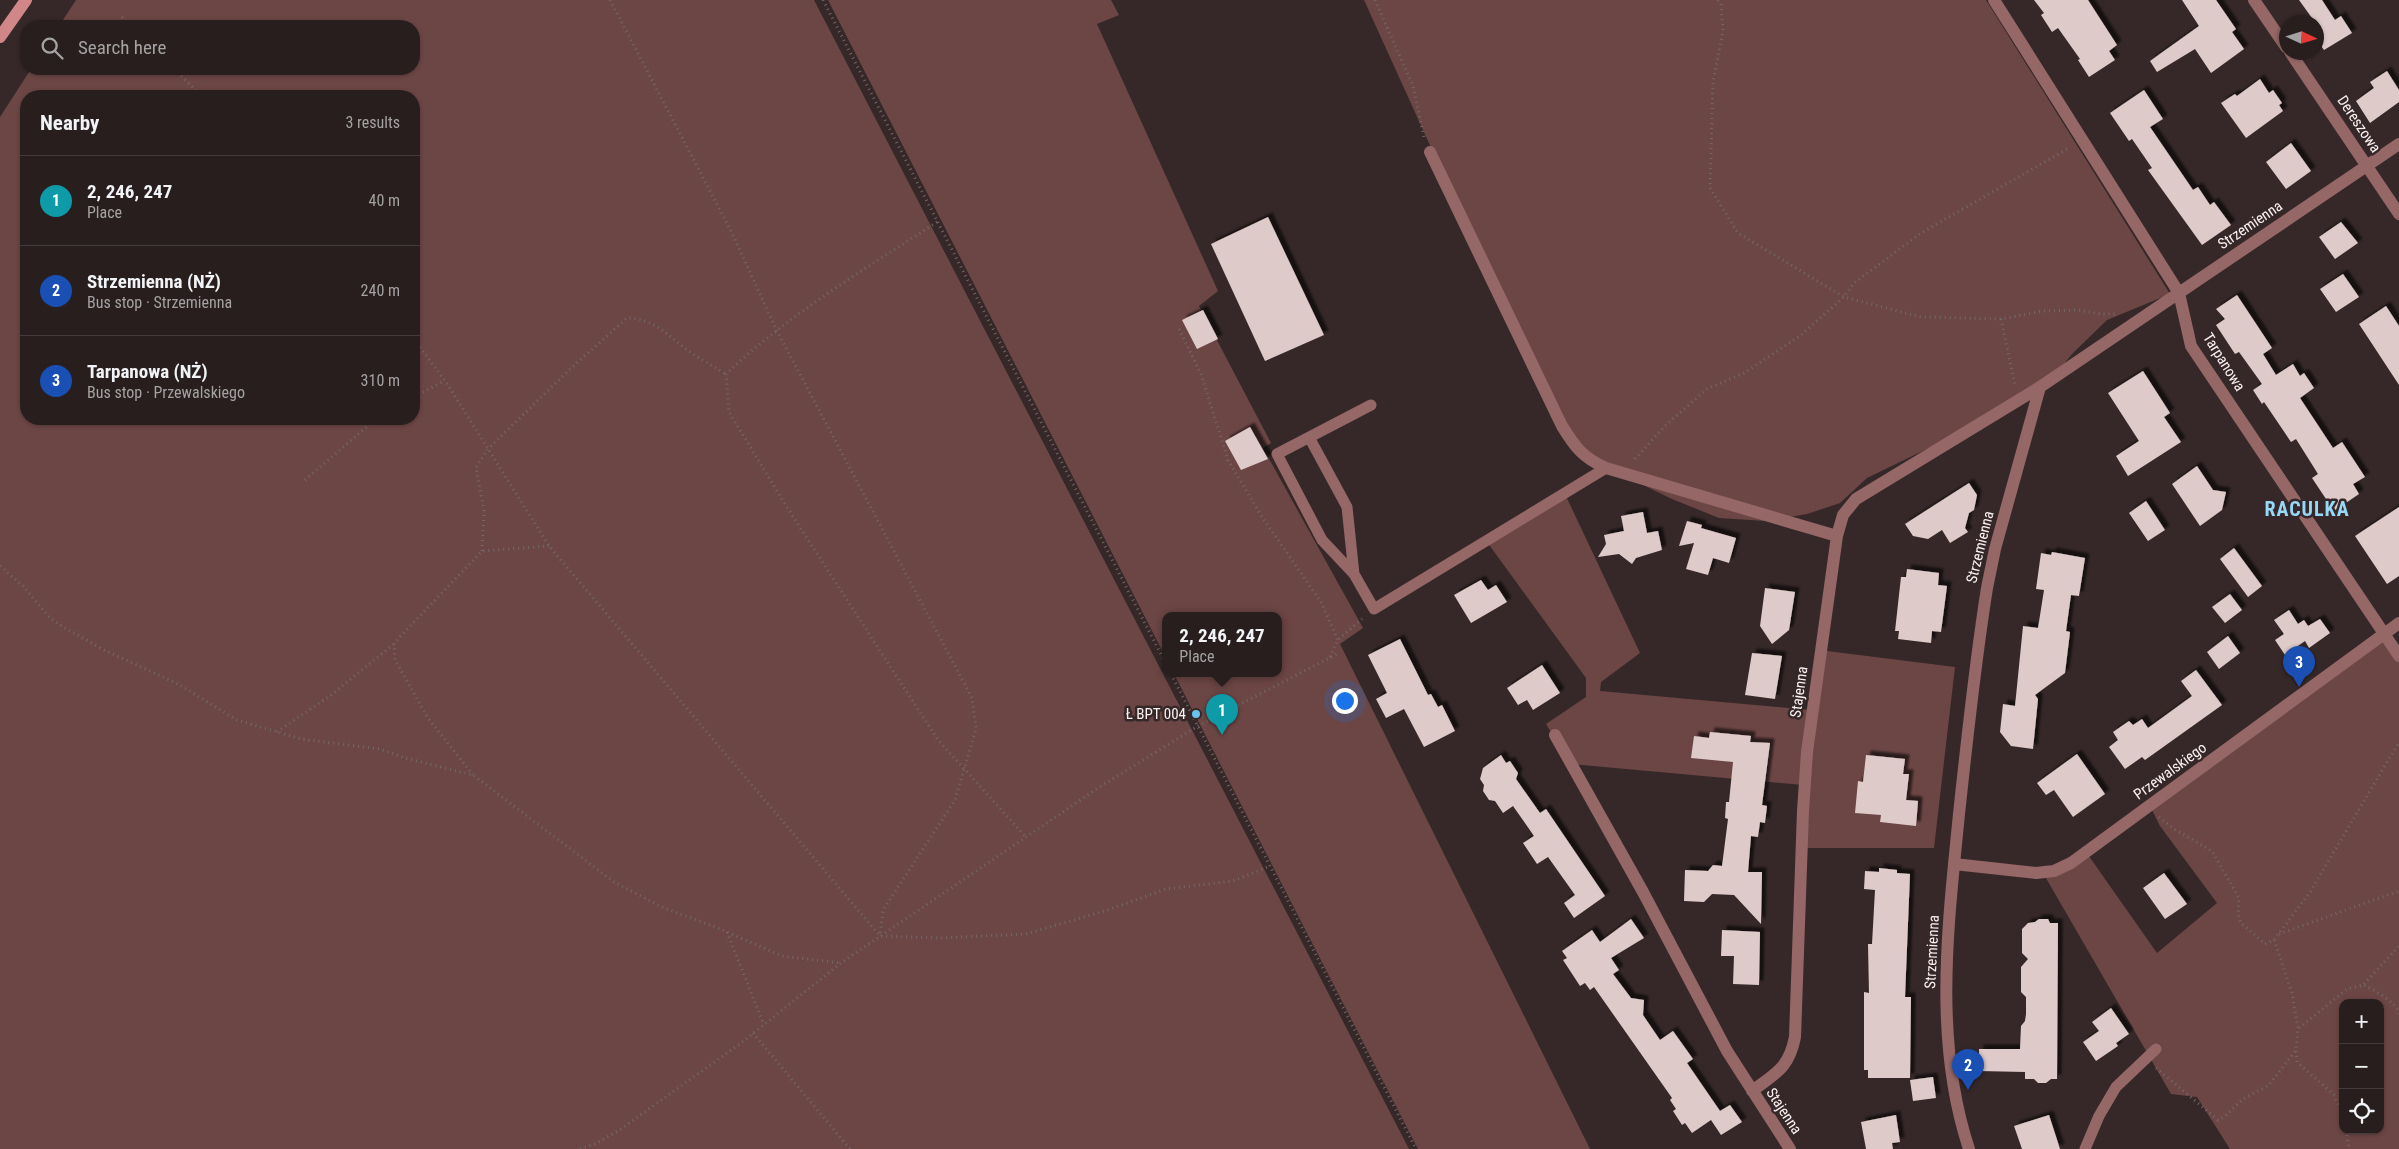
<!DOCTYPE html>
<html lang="en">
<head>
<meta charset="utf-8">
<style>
  body { margin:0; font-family:"Roboto Condensed",sans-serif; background:#342b2b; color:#f1f3f6 }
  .controls { position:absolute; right:15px; bottom:15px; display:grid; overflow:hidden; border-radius:10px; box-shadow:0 1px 4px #0004 }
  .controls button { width:45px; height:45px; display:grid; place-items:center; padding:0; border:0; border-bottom:1px solid #443c3c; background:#281e1e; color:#f1f3f6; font:25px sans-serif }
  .compass { position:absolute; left:2279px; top:15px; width:45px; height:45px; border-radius:50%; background:#281e1e; box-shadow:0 1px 4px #0004; rotate:94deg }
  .you { position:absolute; left:1344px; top:700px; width:18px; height:18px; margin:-12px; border:4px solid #fff; border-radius:50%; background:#1a73e8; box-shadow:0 0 0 8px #1a73e833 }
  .badge { display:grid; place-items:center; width:32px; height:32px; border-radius:50%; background:#66c4ef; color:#fff; font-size:16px; font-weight:700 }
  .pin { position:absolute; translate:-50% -41px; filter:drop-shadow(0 1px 2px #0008) }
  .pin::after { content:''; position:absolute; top:26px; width:18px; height:15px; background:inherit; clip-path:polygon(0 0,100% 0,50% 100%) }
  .popup { position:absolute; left:1162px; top:612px; width:120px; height:65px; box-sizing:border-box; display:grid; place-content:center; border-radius:10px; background:#281e1e; filter:drop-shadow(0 1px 4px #0005); font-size:16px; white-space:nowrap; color:#a5a2a4 }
  .popup b { font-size:19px; color:#f1f3f6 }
  .popup::after { content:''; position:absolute; left:50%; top:100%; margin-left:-10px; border:10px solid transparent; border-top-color:#281e1e }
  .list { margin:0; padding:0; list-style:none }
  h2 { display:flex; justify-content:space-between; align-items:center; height:65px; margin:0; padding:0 20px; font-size:21px }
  h2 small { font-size:16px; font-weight:400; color:#a5a2a4 }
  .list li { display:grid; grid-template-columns:32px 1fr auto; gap:15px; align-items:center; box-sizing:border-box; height:90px; padding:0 20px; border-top:1px solid #443c3c }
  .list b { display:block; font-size:19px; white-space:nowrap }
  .list p { margin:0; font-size:16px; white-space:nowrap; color:#a5a2a4 }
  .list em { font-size:16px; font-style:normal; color:#a5a2a4 }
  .icon { flex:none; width:28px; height:28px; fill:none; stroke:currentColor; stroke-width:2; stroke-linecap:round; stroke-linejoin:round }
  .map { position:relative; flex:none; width:2399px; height:1149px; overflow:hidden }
  .search { position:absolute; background:#281e1e; box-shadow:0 1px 4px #0004; left:20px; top:20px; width:400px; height:55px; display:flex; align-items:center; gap:12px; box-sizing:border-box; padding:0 18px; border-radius:20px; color:#a5a2a4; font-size:19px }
  .panel { position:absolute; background:#281e1e; box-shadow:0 1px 4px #0004; left:20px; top:90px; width:400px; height:335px; border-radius:20px }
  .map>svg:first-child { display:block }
</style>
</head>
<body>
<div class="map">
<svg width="2399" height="1149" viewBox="0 0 2399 1149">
  <defs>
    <filter id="shadow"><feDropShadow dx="4.5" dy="-4.5" stdDeviation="1" flood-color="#0009"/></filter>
  </defs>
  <rect width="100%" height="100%" fill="#362828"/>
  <path fill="#6c4645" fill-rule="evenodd" d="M 76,0 L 814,0 L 1409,1149 L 0,1149 L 0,117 L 31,69 L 414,69 L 414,26 L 59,26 ZM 26,96 L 414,96 L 414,419 L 26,419 Z
    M 828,0 L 1111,0 L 1119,15 L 1097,24 L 1218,291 L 1199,306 L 1271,443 L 1263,448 L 1363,628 L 1340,644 L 1590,1149 L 1418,1149 L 1174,674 L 1278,674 L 1278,616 L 1166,616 L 1166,658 Z
    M 1364,0 L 1986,0 L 2170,294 L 2107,320 L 2072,354 L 2053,378 L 1937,444 L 1867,478 L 1840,503 L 1807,514 L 1766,521 L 1719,518 L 1672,499 L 1606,467 L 1562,436 Z
    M 1565,494 L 1640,653 L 1601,682 L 1600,691 L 1811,710 L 1819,650 L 1955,667 L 1934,848 L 1802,848 L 1803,785 L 1571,764 L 1546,724 L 1586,697 L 1586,678 L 1487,542 Z
    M 2378,631 L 2399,662 L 2399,1149 L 2230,1149 L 2197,1097 L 2171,1094 L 2043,873 L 2086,852 L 2157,953 L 2217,903 L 2160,826 L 2148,802 ZM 2343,1003 L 2380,1003 L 2380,1130 L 2343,1130 Z"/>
  <path fill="#ddcac9" filter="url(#shadow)" d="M 2034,0 L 2088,0 L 2117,45 L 2109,51 L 2115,60 L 2089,77 L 2078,60 L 2080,59 L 2058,28 L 2052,32 L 2041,15 L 2044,13 Z
    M 2182,0 L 2216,0 L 2236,29 L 2232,32 L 2244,49 L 2211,73 L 2195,49 L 2157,72 L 2150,61 L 2199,26 Z
    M 2299,0 L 2322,0 L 2335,20 L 2341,16 L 2352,33 L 2324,50 L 2316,39 L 2316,36 L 2322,32 Z
    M 2387,71 L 2399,90 L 2399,102 L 2370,123 L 2356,101 L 2374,88 L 2370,82 Z
    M 2260,79 L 2269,93 L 2273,90 L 2282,103 L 2279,105 L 2283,111 L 2246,138 L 2221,103 L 2235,94 L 2237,96 Z
    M 2144,90 L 2163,119 L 2150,127 L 2193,190 L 2198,187 L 2210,205 L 2214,202 L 2231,225 L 2202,245 L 2148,170 L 2152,168 L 2132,139 L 2129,141 L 2110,113 Z
    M 2291,143 L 2311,171 L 2286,189 L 2266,162 Z
    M 1268,217 L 1324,335 L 1265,361 L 1211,244 Z
    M 2341,222 L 2358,243 L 2335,259 L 2319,237 Z
    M 2343,274 L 2359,297 L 2336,312 L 2320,289 Z
    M 2237,295 L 2272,348 L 2263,354 L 2276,375 L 2293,364 L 2300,376 L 2304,373 L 2314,388 L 2300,398 L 2333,448 L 2342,442 L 2365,477 L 2353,484 L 2359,494 L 2334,511 L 2312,478 L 2318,474 L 2296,439 L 2291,442 L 2264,402 L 2262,404 L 2253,390 L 2262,384 L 2239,352 L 2235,354 L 2216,325 L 2225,319 L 2216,309 Z
    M 2386,306 L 2399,326 L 2399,385 L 2359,324 Z
    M 1203,310 L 1218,339 L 1197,349 L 1182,320 Z
    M 2143,371 L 2170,413 L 2164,417 L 2181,442 L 2128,476 L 2116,456 L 2139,441 L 2108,393 Z
    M 1250,427 L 1268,459 L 1241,470 L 1225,441 Z
    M 2197,466 L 2213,490 L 2226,492 L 2222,510 L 2200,526 L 2172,484 Z
    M 1969,483 L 1977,495 L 1974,510 L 1969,513 L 1965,528 L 1968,532 L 1950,543 L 1942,530 L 1928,539 L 1913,536 L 1905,524 Z
    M 2146,501 L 2165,530 L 2148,541 L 2129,513 Z
    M 2399,507 L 2399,576 L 2387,584 L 2355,536 Z
    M 1643,512 L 1647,533 L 1658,531 L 1662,550 L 1636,558 L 1632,564 L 1619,554 L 1598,557 L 1606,544 L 1604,535 L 1624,531 L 1621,516 Z
    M 1687,521 L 1702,525 L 1701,528 L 1736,538 L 1729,563 L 1713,558 L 1708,575 L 1686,569 L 1694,543 L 1679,546 Z
    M 2234,548 L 2262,586 L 2248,597 L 2220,559 Z
    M 2052,552 L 2085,558 L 2079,596 L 2071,595 L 2066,631 L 2070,632 L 2065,673 L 2035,695 L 2038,699 L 2033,749 L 2011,746 L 2000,732 L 2003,704 L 2015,706 L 2023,626 L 2038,628 L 2044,590 L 2036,589 L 2041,553 L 2051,555 Z
    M 1907,569 L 1939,573 L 1938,585 L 1947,586 L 1941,632 L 1932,631 L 1931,643 L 1898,639 L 1899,631 L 1895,631 L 1901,577 L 1906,577 Z
    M 1481,580 L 1488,590 L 1496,585 L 1507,602 L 1471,623 L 1454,595 Z
    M 1765,588 L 1795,592 L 1789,630 L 1772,644 L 1760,626 Z
    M 2230,594 L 2242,610 L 2225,623 L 2212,607 Z
    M 2289,610 L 2298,624 L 2304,620 L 2308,626 L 2320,619 L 2330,633 L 2309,648 L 2305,641 L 2285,655 L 2275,640 L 2284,634 L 2274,620 Z
    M 2228,636 L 2240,653 L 2219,669 L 2207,652 Z
    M 1400,639 L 1428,695 L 1431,694 L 1438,707 L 1442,705 L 1455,731 L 1424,747 L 1404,709 L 1386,718 L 1376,699 L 1387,693 L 1368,655 Z
    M 1752,653 L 1782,656 L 1775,699 L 1745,695 Z
    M 1542,665 L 1560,693 L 1533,710 L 1527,700 L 1518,705 L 1507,688 Z
    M 2196,670 L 2222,705 L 2145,760 L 2142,757 L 2125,769 L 2109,747 L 2118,740 L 2113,732 L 2129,721 L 2133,725 L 2142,719 L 2148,728 L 2192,696 L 2181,681 Z
    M 1710,732 L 1751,736 L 1750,742 L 1770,743 L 1762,805 L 1767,806 L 1765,823 L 1760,822 L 1758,837 L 1751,836 L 1748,872 L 1762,872 L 1761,924 L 1734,895 L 1712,894 L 1704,902 L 1684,901 L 1685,870 L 1708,871 L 1713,865 L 1722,866 L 1728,819 L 1725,818 L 1726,802 L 1729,802 L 1733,762 L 1691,758 L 1694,736 L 1709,738 Z
    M 2077,754 L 2105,794 L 2073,817 L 2054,790 L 2046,795 L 2037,783 Z
    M 1501,755 L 1506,763 L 1510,761 L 1518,773 L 1516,779 L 1540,813 L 1546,809 L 1605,896 L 1574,918 L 1564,903 L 1575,895 L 1548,857 L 1537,864 L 1523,843 L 1534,836 L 1513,806 L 1503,813 L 1495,801 L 1489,800 L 1483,791 L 1484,785 L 1480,779 L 1483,768 Z
    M 1866,755 L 1905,759 L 1903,774 L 1909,774 L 1906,800 L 1918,801 L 1916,826 L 1880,822 L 1881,815 L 1855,813 L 1858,781 L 1863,782 Z
    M 1879,868 L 1897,870 L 1897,873 L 1910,874 L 1905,997 L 1911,997 L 1910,1078 L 1868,1078 L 1868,1070 L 1864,1070 L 1864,992 L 1869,993 L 1868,944 L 1872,944 L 1875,890 L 1864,889 L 1865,871 L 1879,872 Z
    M 2164,873 L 2187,904 L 2165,919 L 2143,888 Z
    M 1631,919 L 1644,938 L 1611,958 L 1619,970 L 1613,974 L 1631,998 L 1644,1000 L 1643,1015 L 1660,1040 L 1673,1031 L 1693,1059 L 1687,1063 L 1720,1111 L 1730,1105 L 1742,1122 L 1721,1135 L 1711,1120 L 1692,1133 L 1685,1123 L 1682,1125 L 1673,1111 L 1676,1109 L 1670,1100 L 1672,1098 L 1594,987 L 1590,990 L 1585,983 L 1580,986 L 1563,960 L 1567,958 L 1562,951 L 1592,930 L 1600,942 Z
    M 2039,919 L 2048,919 L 2050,923 L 2058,923 L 2057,1079 L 2051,1079 L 2046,1083 L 2038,1083 L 2034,1079 L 2025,1079 L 2025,1072 L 1979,1071 L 1979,1049 L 2020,1049 L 2021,1026 L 2025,1021 L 2026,1014 L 2026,997 L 2021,992 L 2021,967 L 2028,959 L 2022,953 L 2022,929 L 2028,923 L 2035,922 Z
    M 1722,930 L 1760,932 L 1759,985 L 1733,984 L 1734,956 L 1721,956 Z
    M 2111,1008 L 2129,1034 L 2116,1043 L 2118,1046 L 2096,1061 L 2083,1042 L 2099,1031 L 2092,1022 Z
    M 1933,1077 L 1936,1098 L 1913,1101 L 1910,1080 Z
    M 1896,1115 L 1900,1142 L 1892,1143 L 1893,1149 L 1866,1149 L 1861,1122 Z
    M 2049,1115 L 2060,1149 L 2022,1149 L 2014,1126 Z"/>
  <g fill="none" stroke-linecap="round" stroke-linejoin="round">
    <path stroke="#746868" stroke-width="3" stroke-dasharray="1 4" stroke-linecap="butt" d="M 610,0 L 731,231 L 777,331 L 972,698 L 976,729 L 955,800 L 883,910 L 880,935
      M 823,0 L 1166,664
      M 1375,0 L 1413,86 L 1424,137
      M 1718,0 L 1721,5 L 1723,31 L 1713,82 L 1710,188 L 1738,233 L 1844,297 L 1921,317 L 2001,319 L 2043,311 L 2077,310 L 2101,314 L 2116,314
      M 122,17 L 131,26
      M 174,69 L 202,96
      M 937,222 C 865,269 789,314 726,374 L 729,412 L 788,509 L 938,740 L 1026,837
      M 2001,319 L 2015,385
      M 1179,329 L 1201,374 L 1228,460 L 1262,517 L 1321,602 L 1338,640
      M 414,339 L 448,385 L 549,546 L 880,936 L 940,938 L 1026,934 L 1108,910 L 1166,889 L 1233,881 L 1270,866
      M 414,397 L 444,381
      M 1635,459 L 1665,426 L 1707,389 L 1744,373 L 1800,336 L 1844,297 L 1854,283 L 1921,233 L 2069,148
      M 305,480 L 376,419
      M 482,551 L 484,511 L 476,467 L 488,449 L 568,371 L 627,318 C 655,318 669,337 690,352 C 702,360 714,367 726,374
      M 0,566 L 23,586 L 50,618 L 60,625 L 102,649 L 178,684 L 237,720 L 301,739 L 380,749 L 405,758 L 473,775 L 614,882 L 664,908 L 718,928 L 782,956 L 841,963
      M 1330,657 L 1338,640 L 1362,619
      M 1171,674 L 1416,1149
      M 277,732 L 331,695 L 394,644
      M 473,775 L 428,718 L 395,660 L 394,643 L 482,551 L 549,546
      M 2159,817 L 2174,829 L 2212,851 L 2239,898 L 2238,914 L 2241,923 L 2265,944 L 2274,940 L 2310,892 L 2399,742
      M 727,932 L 764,1025
      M 2279,934 L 2399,891
      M 2274,940 L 2292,993 L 2298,1028
      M 2364,984 L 2399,946
      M 753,1033 L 850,1149
      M 2296,1051 L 2297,1062 L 2334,1095 L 2343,1115
      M 2156,1068 L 2218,1120 L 2224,1117 L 2243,1099 L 2269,1085 L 2296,1050 L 2298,1029 L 2347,989 L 2364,985 C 2376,991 2395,1001 2399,1014
      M 2346,1130 L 2349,1149
      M 580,1149 L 595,1144 L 621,1129 L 741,1043 L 841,963 L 1098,788 L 1198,726 L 1337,654"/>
    <path stroke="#956766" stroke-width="11" d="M 1371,405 L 1277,454 L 1322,540 L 1354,574 L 1374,609 L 1606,468
      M 1309,437 L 1347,507 L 1354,574
      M 2085,1149 L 2099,1116 L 2116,1087 L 2156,1049"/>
    <path stroke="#956766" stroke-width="12" d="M 1994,0 L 2179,293 L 2191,346 L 2399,656
      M 2254,0 L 2286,47
      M 2290,52 L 2399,214
      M 1430,152 L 1562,426 C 1575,447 1583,458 1606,468 L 1837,536
      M 1555,735 L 1643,892 L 1727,1051 L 1790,1149
      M 1954,864 L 2036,873 L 2054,871 L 2071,863 L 2399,623
      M 1752,1091 C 1776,1073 1789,1068 1795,1037 L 1803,811 L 1807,752 L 1837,536 L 1843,515 L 1856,499 L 2040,387 L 2399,144
      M 1969,1149 C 1933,1040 1948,926 1959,814 C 1967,739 1975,663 1987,588 L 1995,549 L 2040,387"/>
    <path stroke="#d18787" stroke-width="12" d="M 0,37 L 26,0"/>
  </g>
  <circle fill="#66c4ef" stroke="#362828" stroke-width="2" cx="1196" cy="714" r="5"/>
  <g text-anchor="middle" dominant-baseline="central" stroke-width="5" stroke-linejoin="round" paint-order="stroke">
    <g font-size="15" fill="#fbf1f1" stroke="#362828">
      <text transform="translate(2359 124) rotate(56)">Dereszowa</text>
      <text transform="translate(2250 225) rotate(-34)">Strzemienna</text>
      <text transform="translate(2224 362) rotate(58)">Tarpanowa</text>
      <text transform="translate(1980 547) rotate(-76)">Strzemienna</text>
      <text transform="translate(1799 692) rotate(-82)">Stajenna</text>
      <text transform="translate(2170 771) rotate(-36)">Przewalskiego</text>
      <text transform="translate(1932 952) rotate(-87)">Strzemienna</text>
      <text transform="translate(1784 1111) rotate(57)">Stajenna</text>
    </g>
    <g font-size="15" fill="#fbf1f1" stroke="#362828" text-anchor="end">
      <text x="1186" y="714">Ł BPT 004</text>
    </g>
    <g font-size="20" font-weight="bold" letter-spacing="1" fill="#96d8f8" stroke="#362828">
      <text x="2307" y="509">RACULKA</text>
    </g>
  </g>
</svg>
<div class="controls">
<button>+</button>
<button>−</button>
<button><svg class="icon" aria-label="locate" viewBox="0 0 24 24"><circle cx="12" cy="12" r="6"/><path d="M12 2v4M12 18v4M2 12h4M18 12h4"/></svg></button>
</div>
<svg class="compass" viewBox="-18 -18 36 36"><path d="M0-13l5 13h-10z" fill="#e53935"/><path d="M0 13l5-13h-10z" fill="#a5a2a4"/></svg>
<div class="you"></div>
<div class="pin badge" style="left:1222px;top:735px;background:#0f9aa8">1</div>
<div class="popup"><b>2, 246, 247</b>Place</div>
<div class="pin badge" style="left:1968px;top:1090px;background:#1a4fb4">2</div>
<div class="pin badge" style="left:2299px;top:687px;background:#1a4fb4">3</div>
<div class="search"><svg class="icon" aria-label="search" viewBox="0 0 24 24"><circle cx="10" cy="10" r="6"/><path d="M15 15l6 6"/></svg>Search here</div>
<section class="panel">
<h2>Nearby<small>3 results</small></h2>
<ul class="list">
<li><span class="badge" style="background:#0f9aa8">1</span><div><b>2, 246, 247</b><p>Place</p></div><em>40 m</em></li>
<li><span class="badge" style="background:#1a4fb4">2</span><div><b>Strzemienna (NŻ)</b><p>Bus stop · Strzemienna</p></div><em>240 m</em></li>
<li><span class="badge" style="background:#1a4fb4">3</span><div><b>Tarpanowa (NŻ)</b><p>Bus stop · Przewalskiego</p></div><em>310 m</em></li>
</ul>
</section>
</div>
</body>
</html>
